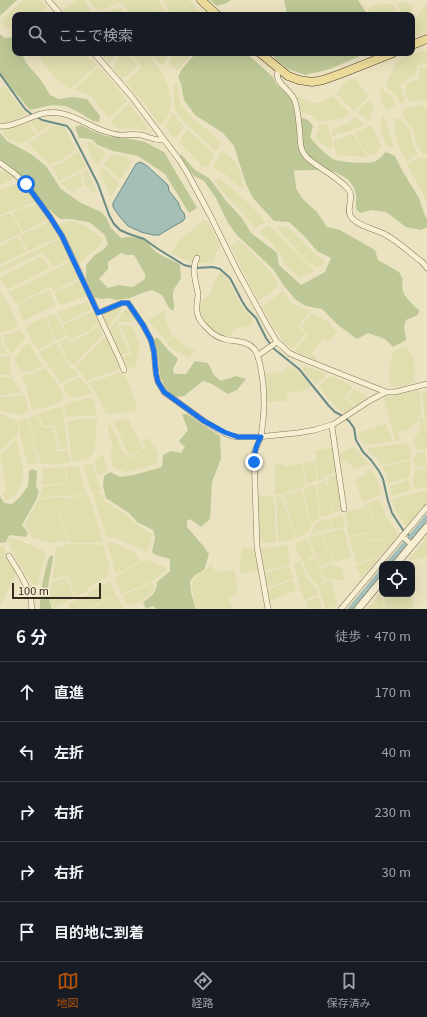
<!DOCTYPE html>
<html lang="ja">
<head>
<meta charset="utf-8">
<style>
  body { margin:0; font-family:Georgia,"Noto Sans JP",serif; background:#20242c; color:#f1f3f6 }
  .controls { position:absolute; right:12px; bottom:12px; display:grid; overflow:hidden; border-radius:8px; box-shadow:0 4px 16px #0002 }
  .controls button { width:36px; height:36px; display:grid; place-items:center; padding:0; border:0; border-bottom:1px solid #363941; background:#171b24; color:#f1f3f6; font:20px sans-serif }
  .scale { position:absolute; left:12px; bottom:10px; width:89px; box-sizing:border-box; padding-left:4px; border:2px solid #342a1d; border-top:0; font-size:11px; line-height:14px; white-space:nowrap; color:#342a1d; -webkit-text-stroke:3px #f3ecd0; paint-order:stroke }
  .stop { position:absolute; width:12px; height:12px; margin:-9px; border:3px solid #1a73e8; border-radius:50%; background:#fff }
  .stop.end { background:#1a73e8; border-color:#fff; box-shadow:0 1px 4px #0008 }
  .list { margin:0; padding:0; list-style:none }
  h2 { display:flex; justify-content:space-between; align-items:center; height:52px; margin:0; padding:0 16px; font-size:17px }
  h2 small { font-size:13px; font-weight:400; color:#9ea1a6 }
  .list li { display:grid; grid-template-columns:26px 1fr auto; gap:12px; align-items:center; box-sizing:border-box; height:60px; padding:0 16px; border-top:1px solid #363941 }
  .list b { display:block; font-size:15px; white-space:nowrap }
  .list em { font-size:13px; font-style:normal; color:#9ea1a6 }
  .icon { flex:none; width:22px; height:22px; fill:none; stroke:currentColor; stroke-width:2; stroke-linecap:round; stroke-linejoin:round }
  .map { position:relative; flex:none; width:427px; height:609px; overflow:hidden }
  .search { position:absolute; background:#171b24; box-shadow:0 4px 16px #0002; left:12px; right:12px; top:12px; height:44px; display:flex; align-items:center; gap:10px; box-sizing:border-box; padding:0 14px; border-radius:8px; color:#9ea1a6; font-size:15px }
  .sheet { height:352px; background:#171b24 }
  nav { display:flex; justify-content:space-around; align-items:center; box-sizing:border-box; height:56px; border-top:1px solid #363941; background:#171b24; font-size:11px; color:#9ea1a6 }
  nav a { display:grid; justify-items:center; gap:2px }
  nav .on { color:#b45309 }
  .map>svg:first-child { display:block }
</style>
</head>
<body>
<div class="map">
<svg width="427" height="609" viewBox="0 0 427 609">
  <rect width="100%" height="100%" fill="#ebe2c1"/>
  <path fill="#e0ddaf" d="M 23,0 L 41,0 L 47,7 L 36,15 L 15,15 L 15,30 L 6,28 L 0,21 Z
    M 77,0 L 84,0 L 94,15 L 66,15 L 62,10 Z
    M 88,0 L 145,0 L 155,10 L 157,15 L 131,15 L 121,2 L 97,11 Z
    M 147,0 L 159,0 L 168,15 L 158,15 L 156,10 Z
    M 163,0 L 189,0 L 203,15 L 172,15 Z
    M 405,2 L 414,7 L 409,15 L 402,15 L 397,3 Z
    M 427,3 L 427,32 L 412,39 L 412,25 Z
    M 393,4 L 399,15 L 369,15 L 369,9 L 372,5 Z
    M 120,7 L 127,15 L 97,15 Z
    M 427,50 L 427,61 L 425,64 L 418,66 L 415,76 L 405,81 L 400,85 L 405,102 L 400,103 L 397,97 L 386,86 L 387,81 L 397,62 L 407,55 Z
    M 40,53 L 83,53 L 97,65 L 72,88 L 67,87 L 55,78 L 37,54 Z
    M 100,53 L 113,53 L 114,58 L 109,63 Z
    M 117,53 L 128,53 L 138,66 L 122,79 L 113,68 L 118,57 Z
    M 131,53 L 147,53 L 161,71 L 167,84 L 171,98 L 170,112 L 163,124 L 158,123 L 148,108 L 126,82 L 142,68 Z
    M 150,53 L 168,53 L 168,54 L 165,63 L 161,65 Z
    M 174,53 L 192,53 L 178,71 L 169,64 Z
    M 99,67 L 108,76 L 127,101 L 109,118 L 101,109 L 91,96 L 74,89 Z
    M 420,67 L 427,68 L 427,102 L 422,100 L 409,102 L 405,94 L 406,84 L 418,79 Z
    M 356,78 L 360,86 L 369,96 L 354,111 L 336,94 L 346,81 Z
    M 174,83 L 178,83 L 178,93 L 180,103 L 193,119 L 209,131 L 222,143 L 216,151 L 191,129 L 179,117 L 174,107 Z
    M 4,86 L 27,114 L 9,123 L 0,122 L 0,88 Z
    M 381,88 L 392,97 L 396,105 L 386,111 L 379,91 Z
    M 298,96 L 311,103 L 321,103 L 332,96 L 350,113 L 343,118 L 323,121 L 318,121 L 311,115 L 301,112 L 298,107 L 298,100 L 296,97 Z
    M 369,101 L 374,106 L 369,121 L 357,112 L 363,105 Z
    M 129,103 L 148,129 L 144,131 L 132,128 L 119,129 L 110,122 Z
    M 418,105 L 424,107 L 427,110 L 427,152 L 423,155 L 416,144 L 415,137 L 412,128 L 406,121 L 403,114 L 405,108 Z
    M 173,113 L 184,127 L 175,139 L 165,126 Z
    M 383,116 L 385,118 L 394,149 L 386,145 L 381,131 L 381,121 Z
    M 356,117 L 365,125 L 350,131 L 333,136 L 332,130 L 349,122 Z
    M 395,118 L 400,119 L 409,129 L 414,147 L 418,154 L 407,161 L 400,150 L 395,133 Z
    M 37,119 L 42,122 L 51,125 L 38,133 L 30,120 Z
    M 29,123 L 36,135 L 22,144 L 9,139 L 2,132 L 3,129 Z
    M 327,124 L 330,133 L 333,148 L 329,148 L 318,141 L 315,137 L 319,130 L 319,125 Z
    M 371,125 L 381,145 L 376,153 L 370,156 L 361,146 L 355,133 Z
    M 54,126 L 63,127 L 66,130 L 75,149 L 62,160 L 50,164 L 28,144 L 39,136 Z
    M 187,129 L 214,154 L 209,166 L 203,167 L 179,142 Z
    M 353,134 L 360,146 L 368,157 L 337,155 L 334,146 L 334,140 Z
    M 87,142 L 91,142 L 106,153 L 97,166 L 91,157 Z
    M 222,150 L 235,161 L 240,172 L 244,188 L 241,188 L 225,174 L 213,167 Z
    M 78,152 L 83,160 L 86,167 L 59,181 L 53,166 L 64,162 Z
    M 112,154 L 130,158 L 131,163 L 120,180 L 104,164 Z
    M 419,157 L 427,158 L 427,203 L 424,195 L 407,165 Z
    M 103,167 L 119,184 L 111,197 L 99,172 Z
    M 7,169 L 17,177 L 0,185 L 0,172 Z
    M 87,169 L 97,192 L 93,192 L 85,185 L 83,171 Z
    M 81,173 L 83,186 L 72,192 L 63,186 L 61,183 Z
    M 219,178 L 240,195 L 257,212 L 265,222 L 255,229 L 242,212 L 225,195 L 215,181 Z
    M 21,182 L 35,202 L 0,215 L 0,190 Z
    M 36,204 L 48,220 L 23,232 L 12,212 Z
    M 10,213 L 22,233 L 0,243 L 0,217 Z
    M 204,220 L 209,223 L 220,246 L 216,254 L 214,263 L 200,263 L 192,262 L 183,259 L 171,253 L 179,241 Z
    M 71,221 L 87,227 L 101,238 L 103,243 L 79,263 L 68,241 L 59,225 Z
    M 49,222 L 58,237 L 28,251 L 20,236 Z
    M 267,225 L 274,230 L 308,265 L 315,271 L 300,278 L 284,263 L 280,254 L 273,244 L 259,233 Z
    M 282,226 L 290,229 L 315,254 L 325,261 L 324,264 L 317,268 L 307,262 L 276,227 Z
    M 18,237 L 26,252 L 0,264 L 0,246 Z
    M 59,239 L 70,259 L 53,267 L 43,252 L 0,273 L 0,267 Z
    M 239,240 L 270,271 L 279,286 L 259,301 L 248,281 L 231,246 Z
    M 41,256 L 50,268 L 8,289 L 0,280 L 0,277 Z
    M 71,261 L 78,279 L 53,291 L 51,286 L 16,304 L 9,292 Z
    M 220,272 L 226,277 L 244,310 L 254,320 L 251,325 L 235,329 L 230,336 L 219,335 L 210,329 L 203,320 L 199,311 L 201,302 L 211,293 L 212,286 Z
    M 79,281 L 87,296 L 60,305 L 54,293 Z
    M 49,290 L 56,305 L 24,320 L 22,319 L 17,305 Z
    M 0,291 L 10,306 L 18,326 L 13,329 L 1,332 L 0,332 Z
    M 283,291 L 290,302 L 310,311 L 298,327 L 305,334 L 293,349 L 285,344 L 277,333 L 262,307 Z
    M 87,302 L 92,309 L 63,323 L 57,312 Z
    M 121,307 L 122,309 L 107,329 L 101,314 L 113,309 Z
    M 125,309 L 129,310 L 135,320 L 132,322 L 118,322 L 117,320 Z
    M 165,310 L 166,323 L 173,336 L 166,341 L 148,320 Z
    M 93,311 L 99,322 L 87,332 L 70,340 L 68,337 L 63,325 Z
    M 312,313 L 328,321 L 337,333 L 329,341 L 323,339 L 311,353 L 317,359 L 317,361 L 294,351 L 308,335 L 301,327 Z
    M 55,314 L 61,324 L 66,336 L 56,341 L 47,316 Z
    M 45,317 L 55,341 L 39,350 L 32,341 L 26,329 L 26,327 L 30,324 Z
    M 116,320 L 129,352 L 120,356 L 109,330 Z
    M 100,325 L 103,334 L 75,364 L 70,365 L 59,342 L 66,338 L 70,342 L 86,335 Z
    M 120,325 L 132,326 L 140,346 L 135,367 L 125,368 L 121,358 L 132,353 Z
    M 20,329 L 25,338 L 13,352 L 10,352 L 5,345 L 3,335 L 14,333 Z
    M 0,335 L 3,345 L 8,354 L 0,354 Z
    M 106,336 L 121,369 L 87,381 L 76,367 Z
    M 175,336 L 183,344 L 195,351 L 189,358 L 174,350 L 167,343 Z
    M 57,343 L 70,368 L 73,368 L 79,375 L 61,383 L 39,352 Z
    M 29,344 L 43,366 L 31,372 L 21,371 L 14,360 L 23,346 Z
    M 407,346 L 414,360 L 415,382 L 401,386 L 391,387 L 389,371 L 393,351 Z
    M 11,356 L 10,364 L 11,374 L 0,375 L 0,357 Z
    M 305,365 L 327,374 L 316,384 L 302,370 Z
    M 288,366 L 292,369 L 295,369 L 311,386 L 304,391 L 288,392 L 286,401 L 267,402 L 264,374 L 283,372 Z
    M 45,368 L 55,381 L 62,392 L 63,399 L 62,401 L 48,407 L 32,410 L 26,385 L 22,377 L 24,374 L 31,374 Z
    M 123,372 L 129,384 L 138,409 L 132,412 L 127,412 L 109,415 L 105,412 L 98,396 L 88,383 Z
    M 330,376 L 345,382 L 352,388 L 345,398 L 355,407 L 345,414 L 333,404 L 319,386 Z
    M 0,377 L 11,377 L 21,391 L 21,393 L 0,395 Z
    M 80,377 L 91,391 L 90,394 L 71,398 L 67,395 L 63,385 Z
    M 354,389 L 368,397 L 356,406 L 348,398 Z
    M 420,390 L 422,416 L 418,416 L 418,423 L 412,424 L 412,428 L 398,432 L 400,441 L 396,441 L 384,398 L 388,395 L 408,393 Z
    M 427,390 L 427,426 L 425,423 L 422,392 Z
    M 24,395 L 29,411 L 25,413 L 19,415 L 0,410 L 0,397 Z
    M 88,398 L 93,399 L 97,415 L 66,417 L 65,407 L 66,404 Z
    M 62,406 L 68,449 L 60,449 L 55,425 L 44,426 L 37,414 Z
    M 0,414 L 17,420 L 19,432 L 0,451 Z
    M 35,415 L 43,428 L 53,427 L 58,449 L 38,455 L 30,427 L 29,418 Z
    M 419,417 L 423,417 L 425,426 L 427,429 L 427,449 L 417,450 L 413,441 L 420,430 Z
    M 28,418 L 29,426 L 38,463 L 27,464 L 20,434 L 19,420 Z
    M 83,418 L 97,419 L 95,450 L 89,458 L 79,461 L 72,461 L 67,422 Z
    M 126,419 L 131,420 L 130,424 L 143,448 L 130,456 L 124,446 L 119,432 L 113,422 Z
    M 386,424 L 392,441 L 365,445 L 362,441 L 358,433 Z
    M 107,425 L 110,425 L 117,438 L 122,451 L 130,458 L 145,448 L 142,440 L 148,438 L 159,454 L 156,464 L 126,472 L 113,467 L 111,457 L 112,444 Z
    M 16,438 L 23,467 L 22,481 L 17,493 L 10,499 L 5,500 L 3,494 L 6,490 L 0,455 L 5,451 Z
    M 408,443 L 411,453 L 411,459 L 381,465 L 377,458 L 368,451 L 368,448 Z
    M 333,447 L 337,472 L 332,473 L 317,482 L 318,472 L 315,451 Z
    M 355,447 L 358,452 L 369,464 L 354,469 L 347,461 L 341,461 L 340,453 Z
    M 53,451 L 68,451 L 70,462 L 56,464 L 40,464 L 38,456 Z
    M 425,452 L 427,465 L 415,469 L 414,457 L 416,454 Z
    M 100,455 L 104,455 L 105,463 L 108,470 L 99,476 L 94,463 Z
    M 315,461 L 317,471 L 316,481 L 307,484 L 303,463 Z
    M 410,461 L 411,469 L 410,474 L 408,478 L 389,483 L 383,467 Z
    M 282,463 L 283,467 L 302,463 L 305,486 L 282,494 L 275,494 L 274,465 Z
    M 92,464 L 100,487 L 100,491 L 92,493 L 84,467 L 84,465 Z
    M 79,466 L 80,473 L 86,493 L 80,495 L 66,496 L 54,495 L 39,499 L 43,487 L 68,483 L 66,467 Z
    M 64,467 L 67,482 L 42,485 L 42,469 Z
    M 427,468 L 427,487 L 415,489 L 412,480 L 415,471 Z
    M 371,469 L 378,482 L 381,495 L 363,502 L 355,480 L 366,475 L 366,471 Z
    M 338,474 L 343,507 L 339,511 L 334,513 L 327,480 L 333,475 Z
    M 325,480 L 329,491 L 333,514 L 321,517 L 317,485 Z
    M 408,480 L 412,490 L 392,496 L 390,486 Z
    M 315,485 L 320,517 L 311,524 L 307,503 L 303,490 L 307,487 Z
    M 301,490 L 305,503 L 311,527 L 307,533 L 300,537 L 296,537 L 283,495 Z
    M 427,490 L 427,504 L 407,527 L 403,522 L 396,511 L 392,499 Z
    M 100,492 L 105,501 L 126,515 L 135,523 L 152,534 L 147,552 L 113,537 L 106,537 L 102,522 L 93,495 Z
    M 88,494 L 91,502 L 103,542 L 71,543 L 58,509 L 69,502 L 70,498 Z
    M 274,496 L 276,542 L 260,543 L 259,541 L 258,497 Z
    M 276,496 L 281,496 L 295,538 L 287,541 L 278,542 Z
    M 55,497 L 69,498 L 68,502 L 57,509 L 69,541 L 51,543 L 33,538 L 25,524 L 38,501 Z
    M 378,500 L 381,503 L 387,519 L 397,532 L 398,536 L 386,551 L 382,539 L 371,540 L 368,532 L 349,536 L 347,529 L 348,526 L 345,513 L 348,511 L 359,509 L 368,504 L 376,530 L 374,531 L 376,530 L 369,503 Z
    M 342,515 L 345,527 L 333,529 L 330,519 Z
    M 328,519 L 332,529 L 310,535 L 316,524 L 320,521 Z
    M 344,529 L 351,558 L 335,562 L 331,550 L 327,551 L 322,534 Z
    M 368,533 L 370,542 L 381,540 L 385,551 L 379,557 L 356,563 L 349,538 Z
    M 321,534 L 326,551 L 315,554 L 308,537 Z
    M 12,537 L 46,552 L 37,585 L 33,585 L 17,561 L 11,549 L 8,540 Z
    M 427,537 L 427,557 L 408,560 Z
    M 307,538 L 314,556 L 303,562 L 294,544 Z
    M 112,542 L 135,553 L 139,561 L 123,571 L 115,573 L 114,566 L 107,543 Z
    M 70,544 L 103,545 L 109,564 L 108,576 L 94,584 L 85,592 L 76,597 L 67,576 L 52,579 L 55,564 L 55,552 L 57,547 Z
    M 287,545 L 290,564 L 263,572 L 259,549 Z
    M 0,546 L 4,546 L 8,559 L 17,572 L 0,606 Z
    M 242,548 L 252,548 L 254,550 L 258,570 L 241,574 L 240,567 Z
    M 330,551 L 333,562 L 321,566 L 315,555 Z
    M 315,558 L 320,567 L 325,581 L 317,585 L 308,575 L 303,563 Z
    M 377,559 L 361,579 L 356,565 Z
    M 146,560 L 166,567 L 166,570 L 153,581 L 121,594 L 115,577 L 133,567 L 142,561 Z
    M 300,561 L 307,579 L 317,589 L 318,595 L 304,600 L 300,588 L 294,564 Z
    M 333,563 L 336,567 L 341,567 L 345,581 L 332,579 L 326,580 L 322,568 Z
    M 211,564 L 216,572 L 226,571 L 234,570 L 236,578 L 238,593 L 228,598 L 232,608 L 230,609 L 197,609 L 193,594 L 192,581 L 197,575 L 206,570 Z
    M 290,566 L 293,578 L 266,588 L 263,574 Z
    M 66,578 L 74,598 L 54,608 L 50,600 L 51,582 Z
    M 293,580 L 296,590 L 269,601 L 266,590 Z
    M 332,581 L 337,606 L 326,609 L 318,586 L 325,582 Z
    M 110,582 L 116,595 L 85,609 L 70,609 L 68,604 L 86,596 L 100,585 Z
    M 152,583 L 155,588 L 152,593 L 140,602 L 127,606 L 122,596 Z
    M 381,593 L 384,609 L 367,609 Z
    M 383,594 L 411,594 L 414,607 L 403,609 L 386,609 Z
    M 117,596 L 123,608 L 122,609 L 89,609 Z
    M 319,597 L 322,609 L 307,609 L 306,602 Z"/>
  <path fill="#bec896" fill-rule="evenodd" d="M 0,0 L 17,0 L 0,16 Z
    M 210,0 L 231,0 L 227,3 L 217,6 Z
    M 284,0 L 358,0 L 368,15 L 287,15 Z
    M 0,34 L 5,38 L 15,37 L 15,53 L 21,53 L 27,64 L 41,80 L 50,95 L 59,99 L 72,97 L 87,99 L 100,116 L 99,122 L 93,121 L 80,113 L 66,106 L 52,105 L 30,110 L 0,74 Z
    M 196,53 L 246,53 L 273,77 L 276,84 L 285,91 L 292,100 L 295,112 L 302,118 L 308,120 L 313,126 L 310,137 C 317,146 324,153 333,159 C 338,162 367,164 373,162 C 378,161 382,156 386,152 L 395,156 L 403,172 L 419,198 L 425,216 L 427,218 L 427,227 L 421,230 L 406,227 L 386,212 L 372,210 L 360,213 L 356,209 C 356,202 357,194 354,188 C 348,174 330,169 316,170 C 309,170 301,171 294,170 L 296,188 L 301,197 L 308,204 L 317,212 L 327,227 L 340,230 L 375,250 L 378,260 L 399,272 L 403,280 C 399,294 410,302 419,310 L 418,315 L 406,320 L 404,326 L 406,340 L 393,347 L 385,339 L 368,333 L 357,339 L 338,325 L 322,309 L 306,306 L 296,300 L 284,286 L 273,269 L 237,235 L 228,223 L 216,198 L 204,181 L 194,176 L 180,158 L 181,154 L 195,170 L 209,178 L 227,202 L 242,218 L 251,233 L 277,253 L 279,265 L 301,285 L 325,272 L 331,258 L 317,251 L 304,236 L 289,222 L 274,221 L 253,198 L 246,184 L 234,146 L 223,133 L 195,115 L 184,100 L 181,84 L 178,77 L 182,69 Z
    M 272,53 L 367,53 L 330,69 L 305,75 L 288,69 L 276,60 Z
    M 81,125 L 90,130 L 106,136 L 125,138 L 145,142 L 164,152 L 197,208 L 189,213 L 165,174 L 138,156 L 113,151 L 98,145 L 91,139 L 79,138 L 75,127 Z
    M 0,133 L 7,141 L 31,154 L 46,166 L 61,189 L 81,203 L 101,212 L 106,217 L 111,228 L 121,238 C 131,236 141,237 149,244 C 151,246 152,249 155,251 C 162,257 172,260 180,264 L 181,279 C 178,283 173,289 173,294 C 172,300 176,304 173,311 L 169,308 L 162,295 L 152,290 L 142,293 L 130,298 L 116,300 L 108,298 L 101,299 L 94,297 L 86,278 L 86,265 L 95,255 L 104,249 L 108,244 L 105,235 L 89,222 L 71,219 L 60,219 L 44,205 L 30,185 L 11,167 L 0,159 ZM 121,253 L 126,255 L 134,255 L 145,274 L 145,279 L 133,287 L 118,285 L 108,288 L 99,279 L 108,269 L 108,262 Z
    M 157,337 L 169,351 L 178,359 L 173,369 L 174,374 L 186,374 L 195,361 L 208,363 L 214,375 L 221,381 L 236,376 L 246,379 L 237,390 L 228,394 L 210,383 L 203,381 L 184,396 L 176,397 L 166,389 L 160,376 L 158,355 L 154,340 Z
    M 182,414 L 187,414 L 220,436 L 221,459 L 212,482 L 210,519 L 201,527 L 190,519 L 187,521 L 187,527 L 204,547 L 209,554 L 204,570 L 195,575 L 190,581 L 191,593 L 196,609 L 156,609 L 153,606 L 146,609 L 143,602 C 152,596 156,594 157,582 L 170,571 L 170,559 L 156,555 L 152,552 L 155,538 L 153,530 L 137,522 L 129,513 L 106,498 L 103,485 L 104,476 L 110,472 L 120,477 L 134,475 L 162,467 L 163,455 L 171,451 L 181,453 L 185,447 L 179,441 L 188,430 Z
    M 32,469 L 37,471 L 36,487 L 39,491 L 37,498 L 22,525 L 28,533 L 26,537 L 11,535 L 8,537 L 6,542 L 0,543 L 0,496 L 4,503 L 12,504 L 21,496 L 28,486 L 29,471 Z
    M 53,555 C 53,564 50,572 49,580 C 47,590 49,600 52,609 L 40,609 C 40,591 44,574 49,557 Z"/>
  <path fill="#a4beb8" stroke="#6b8b86" d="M 140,162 L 146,165 L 168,185 L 169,191 L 178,202 L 181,210 L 184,213 L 185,218 L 183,221 L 174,226 L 159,235 L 153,235 L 141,232 L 128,226 L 120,217 L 115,210 L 113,207 L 113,203 L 136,164 Z"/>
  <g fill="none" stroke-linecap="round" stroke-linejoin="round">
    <path stroke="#6b8b86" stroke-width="2" d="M 0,74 L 25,109 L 31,114
      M 37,117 L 42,120 L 67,126 L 71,131 L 98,184 L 109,215 L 114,224 L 120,230 L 129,234 L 144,239 L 158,249 L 184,265 L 196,268 L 213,267 L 220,269 L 230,278 L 242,301 L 247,309 L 256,318 L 266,338 L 273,348 L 299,369 L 329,406 L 335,412 L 341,415 L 349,421 L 354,428 L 356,440 L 363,452 L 371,460 L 379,471 L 383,479 L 388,501 L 392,513 L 403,530 L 411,537"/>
    <path stroke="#a4beb8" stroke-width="6" d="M 389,564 L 427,518
      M 351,609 L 382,572"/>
    <defs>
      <path id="street" d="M 48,0 L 61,15
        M 94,53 L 132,97 L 180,161 L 188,174 L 210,215 L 238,272 L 268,327 L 277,342 L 283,347 L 289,353 L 298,357 L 386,392 L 395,392 L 427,384
        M 279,69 C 272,82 289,88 294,99 C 298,107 299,125 300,135 C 300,141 300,147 303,152 C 306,159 313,162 318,166 C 328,173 339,179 347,188 C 356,197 345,209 351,217 C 359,227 376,229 386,235 C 399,242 410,253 422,262 L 427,268
        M 0,126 C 11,128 29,117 41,114 C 46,113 53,112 59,113 C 75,115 89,126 104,131 C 110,133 116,135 122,135 C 128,135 134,134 141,135 C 150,137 154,141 164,140
        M 0,163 L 14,173 L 26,184 L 50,217 L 62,236 L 74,261 L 120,360 L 124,370
        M 197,258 C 191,269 196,282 198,294 C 198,300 196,306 197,312 C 198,317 201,322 204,325 C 209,331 216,337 224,339 C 234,342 248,340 255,350 C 258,354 258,359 260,364 C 264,383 265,402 263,421 C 262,426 262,432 261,437 C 259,442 256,448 254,453 L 257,547 L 268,609
        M 98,313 L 122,303 L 128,303 L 143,325 L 151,340 L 154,352 L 156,374 L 158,382 L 164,392 L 204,421 L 224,433 L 232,436 L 238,437 L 257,437 L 297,433 L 315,430 L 334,424 L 369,401 L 386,392
        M 258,355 L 260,354 L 277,342
        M 331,425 L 332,427 L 344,509
        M 402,536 L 412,545
        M 9,556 L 20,574 L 30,593 L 32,609
        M 341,609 L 427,507"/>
      <path id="secondary" d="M 396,564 L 427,527
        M 358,609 L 382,580"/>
      <path id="primary" d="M 201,0 L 217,15
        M 412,45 L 427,39
        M 260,53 L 288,76 L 299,80 L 312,82 L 323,80 L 340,74 L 393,53"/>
    </defs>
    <use href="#street" stroke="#84745a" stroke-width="6"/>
    <use href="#secondary" stroke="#65553d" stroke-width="8"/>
    <use href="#primary" stroke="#51422e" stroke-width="9"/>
    <use href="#street" stroke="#f7efd4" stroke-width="5"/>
    <use href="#secondary" stroke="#f7efd4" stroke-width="7"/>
    <use href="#primary" stroke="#eddb9b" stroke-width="8"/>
  </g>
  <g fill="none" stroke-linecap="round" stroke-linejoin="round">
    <path stroke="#1a73e8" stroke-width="5" d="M 26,184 L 50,217 L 62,236 L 98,313 L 122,303 L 128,303 L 143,325 L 151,340 L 154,352 L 156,374 L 158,382 L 164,392 L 204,421 L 224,432 L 238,437 L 261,437 C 256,445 254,452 254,462"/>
  </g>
</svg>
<div class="controls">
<button><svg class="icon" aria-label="locate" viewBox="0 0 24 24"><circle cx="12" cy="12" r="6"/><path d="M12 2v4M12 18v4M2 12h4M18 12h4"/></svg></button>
</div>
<div class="scale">100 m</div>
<div class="stop" style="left:26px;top:184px"></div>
<div class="stop end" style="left:254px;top:462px"></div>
<div class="search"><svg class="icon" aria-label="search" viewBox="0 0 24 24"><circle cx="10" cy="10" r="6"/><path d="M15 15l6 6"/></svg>ここで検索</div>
</div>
<section class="sheet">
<h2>6 分<small>徒歩 · 470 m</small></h2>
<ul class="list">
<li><svg class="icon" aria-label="ahead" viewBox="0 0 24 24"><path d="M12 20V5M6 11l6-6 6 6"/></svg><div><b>直進</b></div><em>170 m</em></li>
<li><svg class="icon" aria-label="left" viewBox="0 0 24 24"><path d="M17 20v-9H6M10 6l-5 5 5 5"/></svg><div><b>左折</b></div><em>40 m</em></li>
<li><svg class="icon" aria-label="right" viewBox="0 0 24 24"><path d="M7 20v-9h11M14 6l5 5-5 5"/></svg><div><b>右折</b></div><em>230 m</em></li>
<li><svg class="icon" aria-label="right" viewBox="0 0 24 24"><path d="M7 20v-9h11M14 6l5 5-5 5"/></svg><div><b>右折</b></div><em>30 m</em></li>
<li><svg class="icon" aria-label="arrive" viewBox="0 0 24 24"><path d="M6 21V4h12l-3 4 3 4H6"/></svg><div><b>目的地に到着</b></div></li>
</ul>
</section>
<nav>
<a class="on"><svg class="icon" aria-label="map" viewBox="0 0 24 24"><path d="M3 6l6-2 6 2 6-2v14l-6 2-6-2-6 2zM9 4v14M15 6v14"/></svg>地図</a>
<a><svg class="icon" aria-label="directions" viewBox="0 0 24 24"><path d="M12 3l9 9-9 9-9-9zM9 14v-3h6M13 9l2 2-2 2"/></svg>経路</a>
<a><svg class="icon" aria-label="saved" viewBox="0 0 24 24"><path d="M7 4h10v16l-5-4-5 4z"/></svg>保存済み</a>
</nav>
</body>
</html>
